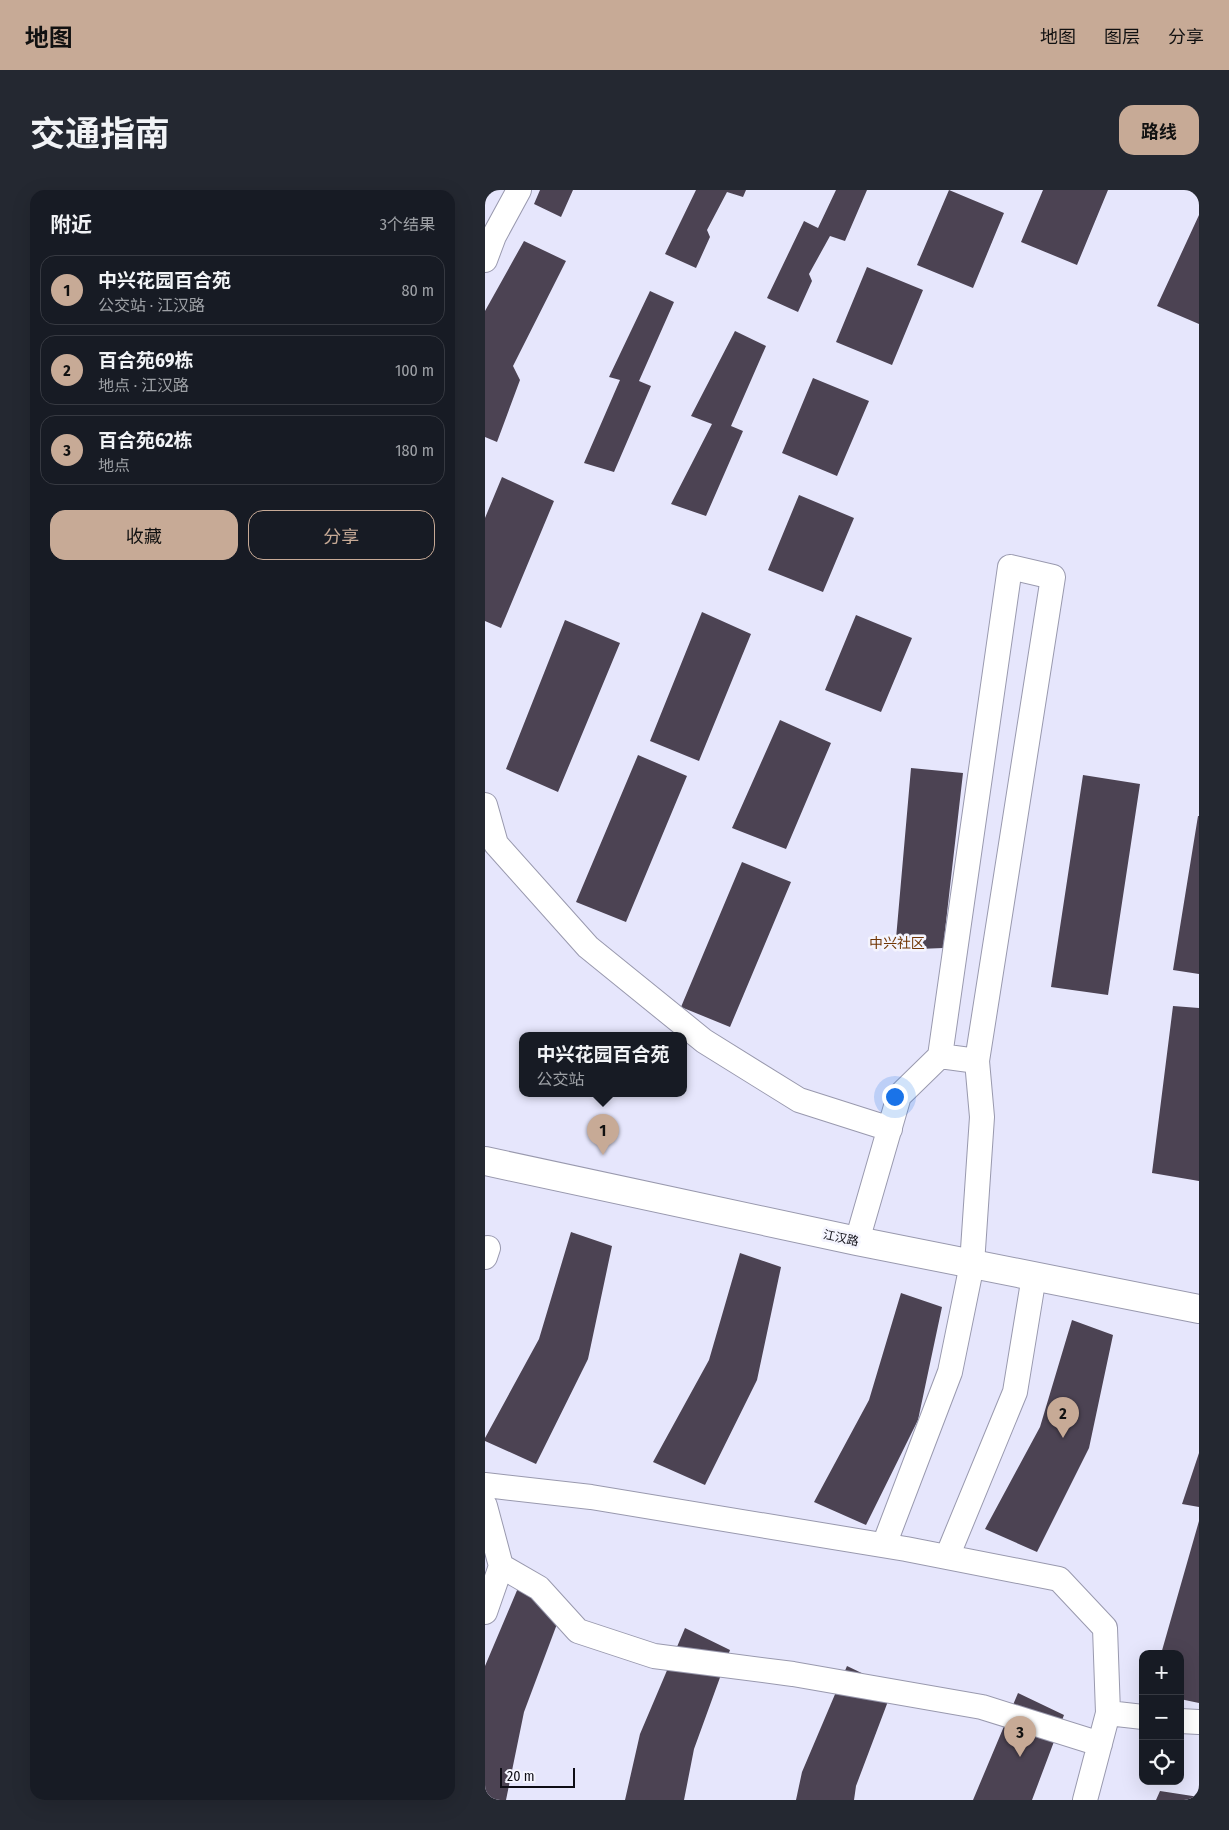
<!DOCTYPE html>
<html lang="zh">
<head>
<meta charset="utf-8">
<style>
  body { margin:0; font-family:"Fira Sans Condensed","Noto Sans SC",sans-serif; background:#242831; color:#f1f3f6 }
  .controls { position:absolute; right:15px; bottom:15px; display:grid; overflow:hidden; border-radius:10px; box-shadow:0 5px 20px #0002 }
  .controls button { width:45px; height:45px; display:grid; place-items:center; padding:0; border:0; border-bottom:1px solid #363941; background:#171b24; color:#f1f3f6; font:25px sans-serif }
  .scale { position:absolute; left:15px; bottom:12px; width:75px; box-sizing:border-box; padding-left:5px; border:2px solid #0e0d15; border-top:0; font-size:14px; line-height:18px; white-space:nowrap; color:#0e0d15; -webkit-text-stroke:4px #f4f4fe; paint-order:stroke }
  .you { position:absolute; left:409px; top:906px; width:18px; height:18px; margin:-12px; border:4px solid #fff; border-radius:50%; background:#1a73e8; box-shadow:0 0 0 8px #1a73e833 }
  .badge { display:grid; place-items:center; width:32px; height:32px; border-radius:50%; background:#c7aa96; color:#111; font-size:16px; font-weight:700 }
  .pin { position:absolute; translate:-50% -41px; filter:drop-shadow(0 1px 2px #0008) }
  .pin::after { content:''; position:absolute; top:26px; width:18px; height:15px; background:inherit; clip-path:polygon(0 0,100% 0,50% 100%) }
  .popup { position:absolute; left:34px; top:842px; width:168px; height:65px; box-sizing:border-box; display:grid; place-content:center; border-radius:10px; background:#171b24; filter:drop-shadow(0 1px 4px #0005); font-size:16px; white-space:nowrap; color:#9ea1a6 }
  .popup b { font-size:19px; color:#f1f3f6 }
  .popup::after { content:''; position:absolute; left:50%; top:100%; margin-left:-10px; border:10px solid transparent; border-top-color:#171b24 }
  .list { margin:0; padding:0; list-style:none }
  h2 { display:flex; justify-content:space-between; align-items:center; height:65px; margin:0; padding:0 20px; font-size:21px }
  h2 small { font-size:16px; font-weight:400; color:#9ea1a6 }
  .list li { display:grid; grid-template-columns:32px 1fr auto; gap:15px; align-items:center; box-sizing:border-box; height:70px; margin:0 10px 10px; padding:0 10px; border:1px solid #363941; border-radius:15px }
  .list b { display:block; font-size:19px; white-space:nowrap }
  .list p { margin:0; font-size:16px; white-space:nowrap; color:#9ea1a6 }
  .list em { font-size:16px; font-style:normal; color:#9ea1a6 }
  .actions { display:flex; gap:10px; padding:15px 20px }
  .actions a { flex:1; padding:11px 0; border:1px solid #c7aa96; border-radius:15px; text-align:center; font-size:18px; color:#c7aa96 }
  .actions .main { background:#c7aa96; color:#111 }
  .icon { flex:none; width:28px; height:28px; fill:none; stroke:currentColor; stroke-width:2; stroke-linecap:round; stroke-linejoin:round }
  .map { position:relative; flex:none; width:714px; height:1610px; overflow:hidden; border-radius:15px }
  header { display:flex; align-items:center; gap:30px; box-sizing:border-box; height:70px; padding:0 25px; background:#c7aa96; color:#111 }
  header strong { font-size:24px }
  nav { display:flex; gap:28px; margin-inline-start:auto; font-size:18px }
  .intro { display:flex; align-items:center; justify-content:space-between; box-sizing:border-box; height:120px; padding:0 30px }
  h1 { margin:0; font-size:35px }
  .button { padding:12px 22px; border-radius:15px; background:#c7aa96; color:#111; font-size:18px; font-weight:700 }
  main { display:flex; gap:30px; padding:0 30px }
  aside { flex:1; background:#171b24; border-radius:15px; box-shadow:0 5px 20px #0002 }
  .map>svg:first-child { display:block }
</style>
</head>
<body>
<header>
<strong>地图</strong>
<nav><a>地图</a><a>图层</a><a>分享</a></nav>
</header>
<div class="intro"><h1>交通指南</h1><a class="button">路线</a></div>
<main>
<aside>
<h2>附近<small>3个结果</small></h2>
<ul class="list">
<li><span class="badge">1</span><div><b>中兴花园百合苑</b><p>公交站 · 江汉路</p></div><em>80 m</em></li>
<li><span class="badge">2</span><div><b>百合苑69栋</b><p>地点 · 江汉路</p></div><em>100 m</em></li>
<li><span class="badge">3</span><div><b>百合苑62栋</b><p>地点</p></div><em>180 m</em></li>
</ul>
<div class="actions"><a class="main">收藏</a><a>分享</a></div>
</aside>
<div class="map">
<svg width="714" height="1610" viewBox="0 0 714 1610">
  <rect width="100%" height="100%" fill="#e6e6fc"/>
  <path fill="#4c4353" d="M 55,0 L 88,0 L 76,27 L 49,14 Z
    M 211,0 L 261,0 L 258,7 L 242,2 L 222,40 L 225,47 L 211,78 L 180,64 Z
    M 351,0 L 382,0 L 360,51 L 345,46 L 324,84 L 327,91 L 313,122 L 282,108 L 319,31 L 333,38 Z
    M 464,0 L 519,23 L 488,98 L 432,75 Z
    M 558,0 L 623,0 L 592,75 L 536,52 Z
    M 714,25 L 714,134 L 672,116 Z
    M 39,51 L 81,71 L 28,176 L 35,190 L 12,252 L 0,247 L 0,121 Z
    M 382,77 L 438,100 L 407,175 L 351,152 Z
    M 165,101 L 189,112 L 154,191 L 166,196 L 129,282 L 99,273 L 135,190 L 124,187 Z
    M 250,141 L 281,156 L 246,236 L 258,241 L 221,326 L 186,314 L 227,234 L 206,226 Z
    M 328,188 L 384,211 L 352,286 L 297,263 Z
    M 17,287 L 69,311 L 16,438 L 0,431 L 0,328 Z
    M 314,305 L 369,328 L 338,402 L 283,380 Z
    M 217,422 L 266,444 L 214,571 L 165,551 Z
    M 371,425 L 427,448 L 396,522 L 340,500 Z
    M 80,430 L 135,453 L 73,602 L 21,579 Z
    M 295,530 L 346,553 L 301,659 L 247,638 Z
    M 153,565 L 202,586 L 141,732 L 91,712 Z
    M 426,578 L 478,583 L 458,758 L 410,760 Z
    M 598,585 L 655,594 L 623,805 L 566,797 Z
    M 713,626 L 714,626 L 714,784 L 688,780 Z
    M 257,672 L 306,692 L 245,837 L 196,817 Z
    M 688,816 L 714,818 L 714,991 L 667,983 Z
    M 86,1042 L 127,1056 L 103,1169 L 51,1274 L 0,1251 L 0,1248 L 54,1149 Z
    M 255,1063 L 296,1077 L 272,1190 L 220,1295 L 168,1272 L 224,1170 Z
    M 416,1103 L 457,1117 L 433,1230 L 381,1335 L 329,1312 L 384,1210 Z
    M 587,1130 L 628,1145 L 604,1258 L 552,1362 L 500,1339 L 555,1237 Z
    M 714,1263 L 714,1317 L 697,1314 Z
    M 714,1331 L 714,1513 L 695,1509 L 695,1464 L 676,1464 Z
    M 33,1398 L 78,1418 L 39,1522 L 21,1610 L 0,1610 L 0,1476 Z
    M 200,1438 L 245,1460 L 209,1559 L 199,1610 L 140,1610 L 155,1544 Z
    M 362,1476 L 408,1498 L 371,1596 L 369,1610 L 311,1610 L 317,1582 Z
    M 533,1503 L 579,1525 L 547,1610 L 488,1610 Z
    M 675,1601 L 714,1607 L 714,1610 L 671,1610 Z"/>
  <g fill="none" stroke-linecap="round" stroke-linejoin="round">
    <defs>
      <path id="minor" d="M 0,70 L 9,46 L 34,0
        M 0,615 L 11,654 L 103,757 L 219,851 L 314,910 L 405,939
        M 455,866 L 525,377 L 568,387 L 492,871
        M 372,1051 L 414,906 L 455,866 L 492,871 L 497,927 L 487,1074 L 465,1182 L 399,1355
        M 0,1067 L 3,1058
        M 0,1295 L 106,1307 L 421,1359 L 574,1389 L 620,1438 L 623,1523 L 600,1610
        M 0,1316 L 16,1376 L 0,1422
        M 462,1367 L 530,1202 L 549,1086
        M 16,1376 L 54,1398 L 93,1441 L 169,1466 L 308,1484 L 497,1517 L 615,1554
        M 623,1523 L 658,1527
        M 695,1531 L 714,1532"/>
      <path id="tertiary" d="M 0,971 L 372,1051 L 714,1119"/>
    </defs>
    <use href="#minor" stroke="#9999ae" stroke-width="26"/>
    <use href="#tertiary" stroke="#9999ae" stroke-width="30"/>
    <use href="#minor" stroke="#fff" stroke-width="24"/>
    <use href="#tertiary" stroke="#fff" stroke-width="28"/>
  </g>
  <g text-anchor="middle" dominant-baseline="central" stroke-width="5" stroke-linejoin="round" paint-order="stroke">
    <g font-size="12" fill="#0e0d15" stroke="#f4f4fe">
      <text transform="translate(356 1048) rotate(12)">江汉路</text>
    </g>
    <g font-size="14" fill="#703504" stroke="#f4f4fe">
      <text x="412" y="753">中兴社区</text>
    </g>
  </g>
</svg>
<div class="controls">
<button>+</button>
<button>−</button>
<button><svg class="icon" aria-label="locate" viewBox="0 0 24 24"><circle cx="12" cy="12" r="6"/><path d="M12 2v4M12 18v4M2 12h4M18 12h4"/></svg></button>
</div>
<div class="scale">20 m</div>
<div class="you"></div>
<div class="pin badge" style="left:118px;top:965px">1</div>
<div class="popup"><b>中兴花园百合苑</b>公交站</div>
<div class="pin badge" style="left:578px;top:1248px">2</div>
<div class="pin badge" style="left:535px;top:1567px">3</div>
</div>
</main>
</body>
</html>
